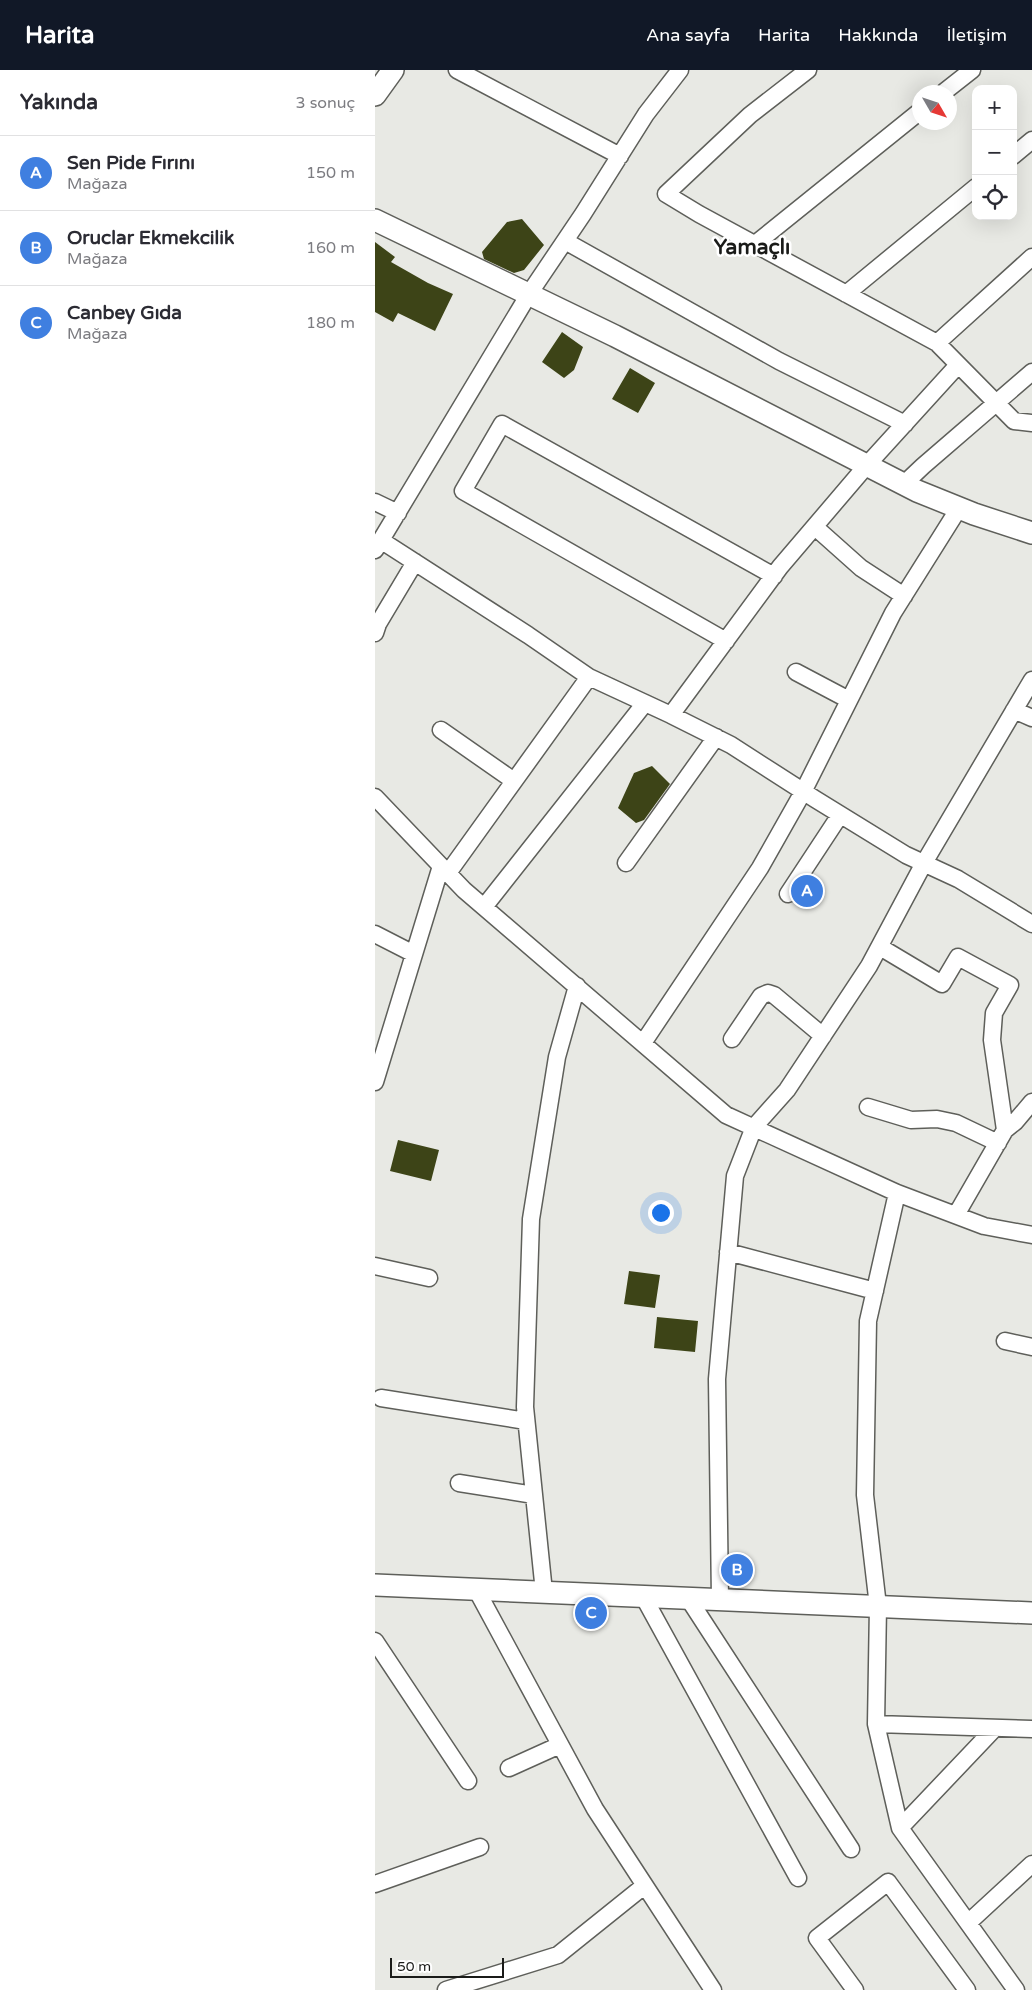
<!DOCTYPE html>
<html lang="tr">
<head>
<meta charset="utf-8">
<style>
  body { margin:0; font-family:"Varela Round",sans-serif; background:#f2f2f3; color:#2b2b33 }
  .controls { position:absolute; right:15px; top:15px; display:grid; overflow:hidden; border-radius:10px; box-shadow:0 5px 20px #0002 }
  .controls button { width:45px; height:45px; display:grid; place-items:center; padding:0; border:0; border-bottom:1px solid #e1e1e2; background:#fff; color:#2b2b33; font:25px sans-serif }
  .compass { position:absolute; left:537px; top:15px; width:45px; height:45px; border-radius:50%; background:#fff; box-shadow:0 5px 20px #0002; rotate:129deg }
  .scale { position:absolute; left:15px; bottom:12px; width:114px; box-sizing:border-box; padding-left:5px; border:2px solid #1a1b19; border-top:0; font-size:14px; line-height:18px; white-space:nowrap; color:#1a1b19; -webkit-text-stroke:4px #fff; paint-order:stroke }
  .you { position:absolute; left:285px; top:1142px; width:18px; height:18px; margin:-12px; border:4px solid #fff; border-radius:50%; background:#1a73e8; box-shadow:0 0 0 8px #1a73e833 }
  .badge { display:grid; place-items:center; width:32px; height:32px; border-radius:50%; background:#111827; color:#fff; font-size:16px; font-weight:700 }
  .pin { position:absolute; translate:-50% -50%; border:2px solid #fff; box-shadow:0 1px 5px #0006 }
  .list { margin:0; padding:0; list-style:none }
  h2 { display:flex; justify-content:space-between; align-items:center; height:65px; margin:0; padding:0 20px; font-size:21px }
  h2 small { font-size:16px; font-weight:400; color:#7c7c81 }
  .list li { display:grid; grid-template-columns:32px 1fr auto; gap:15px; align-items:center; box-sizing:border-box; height:75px; padding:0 20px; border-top:1px solid #e1e1e2 }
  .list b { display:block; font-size:19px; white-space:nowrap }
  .list p { margin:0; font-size:16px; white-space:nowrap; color:#7c7c81 }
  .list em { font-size:16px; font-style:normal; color:#7c7c81 }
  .icon { flex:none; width:28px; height:28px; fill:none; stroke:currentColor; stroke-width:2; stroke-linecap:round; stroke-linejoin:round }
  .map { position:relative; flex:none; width:657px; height:1920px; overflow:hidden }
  header { display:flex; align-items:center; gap:30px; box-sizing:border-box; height:70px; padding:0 25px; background:#111827; color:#fff }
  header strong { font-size:24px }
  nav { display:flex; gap:28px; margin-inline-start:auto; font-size:18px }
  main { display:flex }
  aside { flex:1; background:#fff }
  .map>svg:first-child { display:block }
</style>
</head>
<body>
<header>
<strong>Harita</strong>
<nav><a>Ana sayfa</a><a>Harita</a><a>Hakkında</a><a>İletişim</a></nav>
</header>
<main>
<aside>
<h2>Yakında<small>3 sonuç</small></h2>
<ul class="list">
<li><span class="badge" style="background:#3f7fe0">A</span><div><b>Sen Pide Fırını</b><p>Mağaza</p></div><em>150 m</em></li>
<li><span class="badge" style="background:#3f7fe0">B</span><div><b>Oruclar Ekmekcilik</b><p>Mağaza</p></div><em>160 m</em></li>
<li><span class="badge" style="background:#3f7fe0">C</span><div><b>Canbey Gıda</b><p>Mağaza</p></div><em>180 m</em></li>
</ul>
</aside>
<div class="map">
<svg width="657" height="1920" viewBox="0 0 657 1920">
  <rect width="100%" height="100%" fill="#e8e9e4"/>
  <path fill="#3d4417" d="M 147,149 L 169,175 L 149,200 L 139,203 L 109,189 L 107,182 L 132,152 Z
    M 0,172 L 20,187 L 16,192 L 53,213 L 78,224 L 60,261 L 23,243 L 18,252 L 0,242 Z
    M 187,262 L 208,277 L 199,300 L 189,308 L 167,292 Z
    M 255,298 L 280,313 L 263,343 L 237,329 Z
    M 277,696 L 295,714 L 269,750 L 261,753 L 243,738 L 259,703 Z
    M 23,1070 L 64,1080 L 56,1111 L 15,1101 Z
    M 254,1201 L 285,1205 L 280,1238 L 249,1234 Z
    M 282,1247 L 323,1251 L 320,1282 L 279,1278 Z"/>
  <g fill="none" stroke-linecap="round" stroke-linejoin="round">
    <defs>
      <path id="minor" d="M 82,0 L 245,86
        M 433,0 L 375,45 L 291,124 L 324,144 L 562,273 L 639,351 L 657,353
        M 569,22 L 597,0
        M 638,86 L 657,70
        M 190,171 L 404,291 L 530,354
        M 379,175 L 544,42
        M 471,224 L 601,117
        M 562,273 L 657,187
        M 529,414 L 548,396 L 657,302
        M 0,432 L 23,443
        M 440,457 L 486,498 L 529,526
        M 7,471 L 153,565 L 214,607 L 73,803
        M 0,480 L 154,224 L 208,144 L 271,44 L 305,0
        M 0,563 L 3,554 L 40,492
        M 351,571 L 88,421 L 127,354 L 399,506
        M 421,602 L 474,630
        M 214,607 L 296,645 L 405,497 L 492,395 L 583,295
        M 639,640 L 657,648
        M 296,645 L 356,675 L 440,729 L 531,785 L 583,809 L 657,854
        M 66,660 L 139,711
        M 0,727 L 89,820 L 351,1045 L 522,1123 L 609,1156 L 657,1165
        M 251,793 L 341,667
        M 413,824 L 465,745
        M 109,837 L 270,633
        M 0,864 L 39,884
        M 505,877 L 567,914 L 583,887 L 635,915 L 619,943 L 617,970 L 630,1060 L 581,1145
        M 357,969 L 386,926 L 393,923 L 399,925 L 448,966
        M 268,973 L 385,798 L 428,722 L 518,543 L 584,438
        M 0,1012 L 66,796
        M 493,1037 L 536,1050 L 562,1049 L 581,1053 L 623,1073
        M 630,1060 L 640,1052 L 657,1032
        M 522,1123 L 493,1251 L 490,1425 L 503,1536 L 501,1654 L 525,1758 L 641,1920
        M 353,1182 L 500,1221
        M 0,1196 L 54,1208
        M 630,1271 L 657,1277
        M 6,1328 L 151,1351
        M 84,1413 L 159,1425
        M 101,1519 L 220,1739 L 338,1920
        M 169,1522 L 150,1337 L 156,1149 L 182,987 L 202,916
        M 268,1526 L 423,1808
        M 313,1528 L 476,1779
        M 345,1529 L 342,1309 L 360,1106 L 379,1057 L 412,1020 L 494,896 L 549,793 L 657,610
        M 0,1571 L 93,1711
        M 501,1654 L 657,1659
        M 134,1698 L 185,1675
        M 525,1758 L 620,1658
        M 0,1814 L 105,1777
        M 593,1853 L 657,1794
        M 71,1920 L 183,1885 L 269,1816
        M 480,1920 L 442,1868 L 513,1812 L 592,1920"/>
      <path id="major" d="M 0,25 L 18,0
        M 0,150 L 240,266 L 542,421 L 599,444 L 657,463
        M 0,1515 L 657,1543"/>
    </defs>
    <use href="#minor" stroke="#5e5f5a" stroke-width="19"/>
    <use href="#major" stroke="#5e5f5a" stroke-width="24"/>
    <use href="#minor" stroke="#fff" stroke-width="16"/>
    <use href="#major" stroke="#fff" stroke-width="21"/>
  </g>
  <g text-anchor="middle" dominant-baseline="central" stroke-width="5" stroke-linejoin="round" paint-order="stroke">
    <g font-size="21" font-weight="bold" fill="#1a1b19" stroke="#fff">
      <text x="377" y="177">Yamaçlı</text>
    </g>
  </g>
</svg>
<div class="controls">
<button>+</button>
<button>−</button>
<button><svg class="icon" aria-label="locate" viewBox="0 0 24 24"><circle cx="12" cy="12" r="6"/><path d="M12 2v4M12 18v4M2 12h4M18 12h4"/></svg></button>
</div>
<svg class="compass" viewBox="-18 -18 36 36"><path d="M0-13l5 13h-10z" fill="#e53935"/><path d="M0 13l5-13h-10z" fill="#7c7c81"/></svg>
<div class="scale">50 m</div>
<div class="you"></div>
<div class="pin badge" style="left:432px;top:821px;background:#3f7fe0">A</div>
<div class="pin badge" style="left:362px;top:1500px;background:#3f7fe0">B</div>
<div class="pin badge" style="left:216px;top:1543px;background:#3f7fe0">C</div>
</div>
</main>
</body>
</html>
